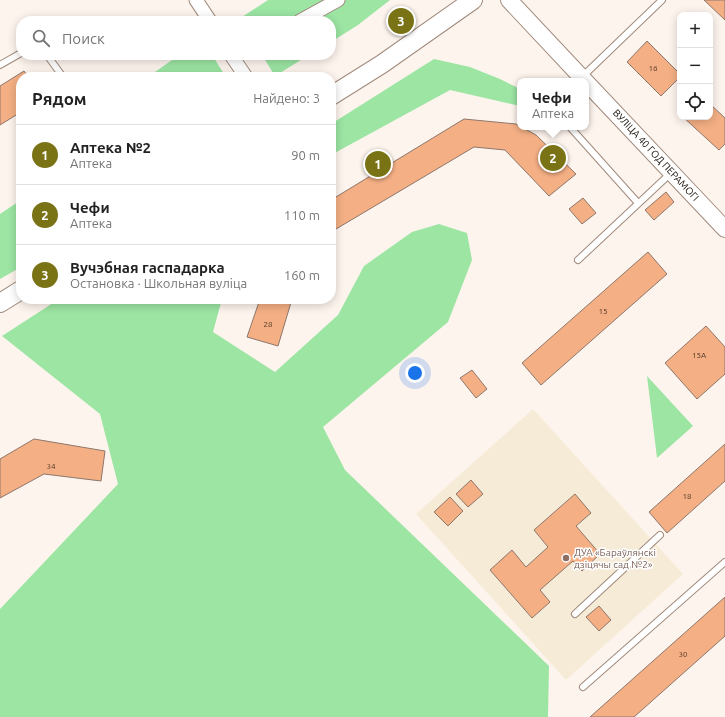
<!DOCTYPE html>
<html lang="ru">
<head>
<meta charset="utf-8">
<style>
  body { margin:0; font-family:Ubuntu,sans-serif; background:#f2f2f2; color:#222 }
  .controls { position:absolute; right:12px; top:12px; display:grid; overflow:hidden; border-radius:8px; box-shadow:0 2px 10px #0003 }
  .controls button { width:36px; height:36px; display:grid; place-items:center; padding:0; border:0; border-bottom:1px solid #e0e0e0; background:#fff; color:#222; font:20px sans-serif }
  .you { position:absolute; left:415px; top:373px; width:14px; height:14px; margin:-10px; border:3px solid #fff; border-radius:50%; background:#1a73e8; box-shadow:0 0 0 6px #1a73e833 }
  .badge { display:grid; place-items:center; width:26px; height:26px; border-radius:50%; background:#797316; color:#fff; font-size:13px; font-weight:700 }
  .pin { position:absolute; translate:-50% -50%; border:2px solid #fff; box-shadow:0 1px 4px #0006 }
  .popup { position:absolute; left:517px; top:78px; width:72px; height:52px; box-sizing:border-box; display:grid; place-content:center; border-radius:8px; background:#fff; filter:drop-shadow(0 1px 3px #0005); font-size:13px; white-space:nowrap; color:#767676 }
  .popup b { font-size:15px; color:#222 }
  .popup::after { content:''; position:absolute; left:50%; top:100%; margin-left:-8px; border:8px solid transparent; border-top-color:#fff }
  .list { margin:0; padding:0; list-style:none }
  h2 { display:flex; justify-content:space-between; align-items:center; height:52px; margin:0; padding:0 16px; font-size:17px }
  h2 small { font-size:13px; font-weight:400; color:#767676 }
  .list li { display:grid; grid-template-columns:26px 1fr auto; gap:12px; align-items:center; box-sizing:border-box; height:60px; padding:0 16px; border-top:1px solid #e0e0e0 }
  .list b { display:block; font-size:15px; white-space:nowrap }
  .list p { margin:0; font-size:13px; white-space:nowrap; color:#767676 }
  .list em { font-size:13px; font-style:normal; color:#767676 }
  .icon { flex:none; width:22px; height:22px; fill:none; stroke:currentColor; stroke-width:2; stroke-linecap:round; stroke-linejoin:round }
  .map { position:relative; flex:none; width:725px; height:717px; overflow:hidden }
  .search { position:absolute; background:#fff; box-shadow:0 2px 10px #0003; left:16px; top:16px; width:320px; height:44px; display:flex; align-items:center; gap:10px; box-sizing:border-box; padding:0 14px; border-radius:16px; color:#767676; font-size:15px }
  .panel { position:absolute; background:#fff; box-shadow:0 2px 10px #0003; left:16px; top:72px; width:320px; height:232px; border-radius:16px }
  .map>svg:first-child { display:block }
</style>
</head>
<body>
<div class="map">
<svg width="725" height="717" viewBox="0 0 725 717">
  <rect width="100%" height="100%" fill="#fef4ee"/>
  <path fill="#f6ebd6" d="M 533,409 L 683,574 L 566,680 L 416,514 Z"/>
  <path fill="#9ce5a3" d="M 268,0 L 390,0 L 358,25 L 331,42 L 331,21 L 240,21 L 239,19 Z
    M 179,55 L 212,55 L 226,77 L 148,77 Z
    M 262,55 L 309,55 L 275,76 Z
    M 434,59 L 470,67 L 500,79 L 520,89 L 520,106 L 450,90 L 331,155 L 331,124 Z
    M 21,200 L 21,267 L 0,279 L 0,214 Z
    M 439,224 L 467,233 L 472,260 L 448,322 L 323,427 L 345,470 L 549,666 L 548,717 L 0,717 L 0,609 L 118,484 L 100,414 L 2,336 L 59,299 L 222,299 L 213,332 L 275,372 L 338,315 L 364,266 L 412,232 Z
    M 647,376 L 693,426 L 657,458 Z"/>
  <path fill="#f4af84" stroke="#8d776a" d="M 704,0 L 725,0 L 725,20 Z
    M 647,41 L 680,74 L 680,77 L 661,96 L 627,62 Z
    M 24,71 L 28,77 L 21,77 L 21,112 L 0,125 L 0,86 Z
    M 710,104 L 725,118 L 725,144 L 719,150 L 683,117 L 710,117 Z
    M 464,119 L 516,124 L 536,135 L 576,174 L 549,196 L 505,150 L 474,147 L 331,232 L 331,200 Z
    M 666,192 L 674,202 L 654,220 L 645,210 Z
    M 583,198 L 596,213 L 582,224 L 569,209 Z
    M 648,252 L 667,274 L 541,385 L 522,363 Z
    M 260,299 L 292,299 L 278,346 L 247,337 Z
    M 706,326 L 725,347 L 725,374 L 697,399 L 665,363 Z
    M 472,370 L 487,389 L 476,398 L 460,378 Z
    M 34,439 L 105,451 L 101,481 L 44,474 L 0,498 L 0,459 Z
    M 725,444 L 725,481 L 667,533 L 649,512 Z
    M 471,480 L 483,494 L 468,507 L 456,494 Z
    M 575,494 L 591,513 L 576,526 L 600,554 L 582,571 L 573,561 L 540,590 L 550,602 L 532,618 L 490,570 L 512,550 L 526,567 L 548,547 L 534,530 Z
    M 450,497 L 463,511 L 448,526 L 434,512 Z
    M 725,597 L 725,636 L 634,717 L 590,717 Z
    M 599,606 L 611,620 L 599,631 L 586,617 Z"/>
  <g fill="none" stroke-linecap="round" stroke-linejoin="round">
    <defs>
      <path id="service" d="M 47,55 L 63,77
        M 0,65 L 21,53
        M 582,77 L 662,0
        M 570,127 L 638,203
        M 578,260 L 672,172
        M 575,614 L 660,535
        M 583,687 L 725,562"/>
      <path id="minor" d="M 196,0 L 210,21
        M 300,21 L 338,0
        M 231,55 L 246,77"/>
      <path id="tertiary" d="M 509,0 L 585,81
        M 586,82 L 725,229"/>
      <path id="secondary" d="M 331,96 L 382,64 L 473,0
        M 0,303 L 21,290"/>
    </defs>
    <use href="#service" stroke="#a08a7c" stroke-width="8"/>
    <use href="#minor" stroke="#a08a7c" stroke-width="15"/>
    <use href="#tertiary" stroke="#a08a7c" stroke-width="18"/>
    <use href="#secondary" stroke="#a08a7c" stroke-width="20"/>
    <use href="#service" stroke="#fff" stroke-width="6"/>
    <use href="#minor" stroke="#fff" stroke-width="13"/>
    <use href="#tertiary" stroke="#fff" stroke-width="16"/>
    <use href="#secondary" stroke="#fff" stroke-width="18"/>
  </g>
  <circle fill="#8d6e63" stroke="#fff" stroke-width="1.5" cx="566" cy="558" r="4"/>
  <g text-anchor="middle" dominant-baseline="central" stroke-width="3" stroke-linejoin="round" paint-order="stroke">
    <g font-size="8" fill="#4e3628">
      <text x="653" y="68">16</text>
      <text x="603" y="311">15</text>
      <text x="268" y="324">28</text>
      <text x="699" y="355">15А</text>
      <text x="51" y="466">34</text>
      <text x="687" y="496">18</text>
      <text x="683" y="654">30</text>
    </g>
    <g font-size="10" fill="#160e09" stroke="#fff">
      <text transform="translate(656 155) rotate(47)">ВУЛІЦА 40 ГОД ПЕРАМОГІ</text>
    </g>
    <g font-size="10" fill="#785e54" stroke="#fff" text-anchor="start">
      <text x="574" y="552">ДУА «Бараўлянскі<tspan x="574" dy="12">дзіцячы сад №2»</tspan></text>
    </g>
  </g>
</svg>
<div class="controls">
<button>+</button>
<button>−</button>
<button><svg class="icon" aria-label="locate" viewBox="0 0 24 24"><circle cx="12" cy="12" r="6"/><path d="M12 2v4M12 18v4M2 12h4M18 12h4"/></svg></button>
</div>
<div class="you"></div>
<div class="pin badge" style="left:378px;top:164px">1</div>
<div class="pin badge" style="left:553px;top:158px">2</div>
<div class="popup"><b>Чефи</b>Аптека</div>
<div class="pin badge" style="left:401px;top:21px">3</div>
<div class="search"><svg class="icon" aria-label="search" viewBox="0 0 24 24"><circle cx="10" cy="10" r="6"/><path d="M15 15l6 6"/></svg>Поиск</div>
<section class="panel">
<h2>Рядом<small>Найдено: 3</small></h2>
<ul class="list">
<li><span class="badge">1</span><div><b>Аптека №2</b><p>Аптека</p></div><em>90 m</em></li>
<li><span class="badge">2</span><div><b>Чефи</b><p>Аптека</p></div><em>110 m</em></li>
<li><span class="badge">3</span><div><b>Вучэбная гаспадарка</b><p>Остановка · Школьная вуліца</p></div><em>160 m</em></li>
</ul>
</section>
</div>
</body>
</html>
